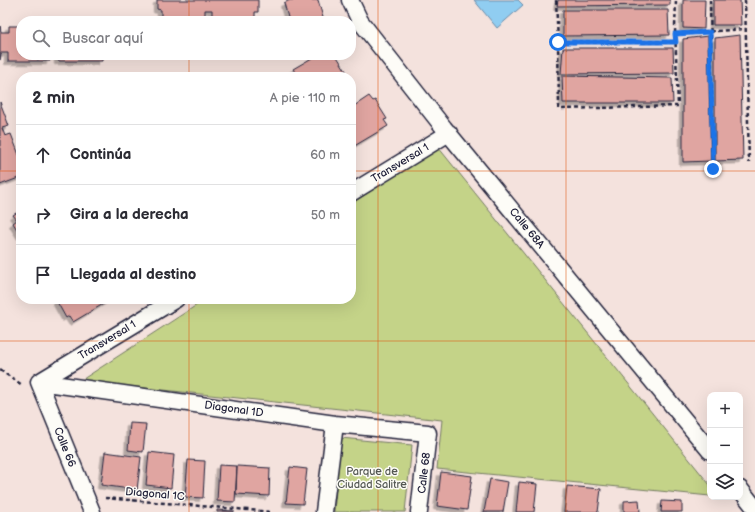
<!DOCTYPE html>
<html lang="es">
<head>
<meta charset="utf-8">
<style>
  body { margin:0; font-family:"Balsamiq Sans",sans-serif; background:#f2f2f3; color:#2b2b33 }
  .controls { position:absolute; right:12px; bottom:12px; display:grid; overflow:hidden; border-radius:8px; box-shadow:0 4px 16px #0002 }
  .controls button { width:36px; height:36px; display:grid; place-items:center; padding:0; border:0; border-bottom:1px solid #e1e1e2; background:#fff; color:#2b2b33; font:20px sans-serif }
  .stop { position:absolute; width:12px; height:12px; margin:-9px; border:3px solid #1a73e8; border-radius:50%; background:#fff }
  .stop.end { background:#1a73e8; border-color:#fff; box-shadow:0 1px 4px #0008 }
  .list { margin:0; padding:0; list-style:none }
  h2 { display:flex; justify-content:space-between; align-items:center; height:52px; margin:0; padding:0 16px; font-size:17px }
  h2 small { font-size:13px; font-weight:400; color:#7c7c81 }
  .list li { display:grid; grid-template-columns:26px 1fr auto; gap:12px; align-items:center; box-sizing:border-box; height:60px; padding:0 16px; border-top:1px solid #e1e1e2 }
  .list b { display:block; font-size:15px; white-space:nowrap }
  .list em { font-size:13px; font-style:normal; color:#7c7c81 }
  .icon { flex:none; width:22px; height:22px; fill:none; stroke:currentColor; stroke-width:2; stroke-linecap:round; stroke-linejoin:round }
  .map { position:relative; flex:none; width:755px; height:512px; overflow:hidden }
  .search { position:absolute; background:#fff; box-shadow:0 4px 16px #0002; left:16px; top:16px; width:340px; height:44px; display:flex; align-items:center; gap:10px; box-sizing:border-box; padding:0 14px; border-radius:16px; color:#7c7c81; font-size:15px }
  .panel { position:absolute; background:#fff; box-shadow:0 4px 16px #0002; left:16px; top:72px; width:340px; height:232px; border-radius:16px }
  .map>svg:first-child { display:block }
</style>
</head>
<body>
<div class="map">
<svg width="755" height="512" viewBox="0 0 755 512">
  <defs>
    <filter id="shadow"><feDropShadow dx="-3.5" dy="3.5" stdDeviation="0" flood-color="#0004"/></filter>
  </defs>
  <rect width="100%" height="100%" fill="#f4e2dd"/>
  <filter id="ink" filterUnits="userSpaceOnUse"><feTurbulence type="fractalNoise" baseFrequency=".025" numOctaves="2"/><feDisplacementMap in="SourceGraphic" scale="8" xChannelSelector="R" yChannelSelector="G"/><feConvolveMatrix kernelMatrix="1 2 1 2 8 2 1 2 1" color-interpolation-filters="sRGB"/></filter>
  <g filter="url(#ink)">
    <path fill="#c4d388" stroke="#737a62" d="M 438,147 L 710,485 L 710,496 L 437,469 L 442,420 L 80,381 L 206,299 L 351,299 L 351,204 Z
      M 341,438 L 412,445 L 405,512 L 334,512 Z"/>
    <path fill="#90cdf1" stroke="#6489a8" d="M 474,0 L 518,0 L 523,5 L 497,28 Z"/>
    <path fill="#e0a5a1" stroke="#22223b" filter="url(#shadow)" d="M 157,0 L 258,0 L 258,12 L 255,12 L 255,18 L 212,18 L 212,10 L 205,10 L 205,18 L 161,18 L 161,10 L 157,9 Z
      M 290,0 L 318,0 L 324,21 L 289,21 L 284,3 Z
      M 558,0 L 670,0 L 670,5 L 557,6 Z
      M 683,0 L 705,0 L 704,29 L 683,28 Z
      M 713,0 L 740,0 L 741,25 L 713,25 Z
      M 563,10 L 668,10 L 669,35 L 563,36 Z
      M 0,26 L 1,32 L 9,32 L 9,26 L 21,26 L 21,55 L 50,55 L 50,61 L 8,61 L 8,53 L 1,53 L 0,60 Z
      M 740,35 L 743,160 L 715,161 L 715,38 Z
      M 708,36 L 711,161 L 683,162 L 683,39 Z
      M 563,48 L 673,48 L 674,73 L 561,74 Z
      M 58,55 L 102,55 L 102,61 L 58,61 Z
      M 317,55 L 336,55 L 346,71 L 344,72 L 347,77 L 294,77 L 297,75 L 293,69 Z
      M 562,76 L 672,78 L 673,103 L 563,103 Z
      M 369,96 L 373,101 L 375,100 L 387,119 L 384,120 L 388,126 L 351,148 L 351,108 Z
      M 0,102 L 9,126 L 2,128 L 5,136 L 11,134 L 21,160 L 21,177 L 0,185 Z
      M 21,210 L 21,236 L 13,223 L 17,220 L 13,215 Z
      M 57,299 L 109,299 L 110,300 L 73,322 L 69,316 L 66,318 L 56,300 Z
      M 130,423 L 146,424 L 143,452 L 128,450 Z
      M 105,452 L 141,457 L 137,490 L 101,485 Z
      M 149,452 L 174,455 L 171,488 L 146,485 Z
      M 188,460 L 205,461 L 203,498 L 185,497 Z
      M 219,465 L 237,466 L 235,502 L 217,501 Z
      M 237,466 L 270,468 L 269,496 L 236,494 Z
      M 290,467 L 307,469 L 303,504 L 286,503 Z
      M 441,472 L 472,476 L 467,510 L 437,506 Z
      M 490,479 L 508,482 L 503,512 L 484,512 Z
      M 519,482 L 537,484 L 534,512 L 516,512 Z
      M 567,486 L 601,489 L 598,512 L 564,512 Z
      M 639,500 L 640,512 L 624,512 L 624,501 Z
      M 662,501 L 682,502 L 682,512 L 661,512 Z
      M 217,510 L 234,511 L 234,512 L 217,512 Z"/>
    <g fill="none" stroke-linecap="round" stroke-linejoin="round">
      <defs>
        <path id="minor" d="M 350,0 L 360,21 L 444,128 L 710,451
          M 351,193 L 449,133
          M 39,382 L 335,424 L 428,433 L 419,512
          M 39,382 L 176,299
          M 39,382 L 92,512
          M 740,489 L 755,508
          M 324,512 L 335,424"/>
      </defs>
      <use href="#minor" stroke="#22223b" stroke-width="19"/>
      <path stroke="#22223b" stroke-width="2.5" stroke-dasharray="4 3" stroke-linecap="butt" d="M 556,0 L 558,42 L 676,42
        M 710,0 L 713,169
        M 745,0 L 749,163
        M 675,34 L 746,29
        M 558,42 L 559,109 L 678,106 L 675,28 L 676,0
        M 0,370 L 22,385
        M 105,498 L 272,512"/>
      <use href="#minor" stroke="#fdfcf7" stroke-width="16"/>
    </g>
  </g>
  <g fill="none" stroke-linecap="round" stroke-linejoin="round" filter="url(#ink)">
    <path stroke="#1a73e8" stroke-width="5" d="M 558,42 L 676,42 L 675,34 L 710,32 L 713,169"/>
  </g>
  <path fill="none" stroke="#de560e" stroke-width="1" stroke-opacity="0.55" d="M 189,0 L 189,21M 378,0 L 378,512M 566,0 L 566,512M 189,55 L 189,77M 0,171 L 21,171M 351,171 L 755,171M 189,299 L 189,512M 0,341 L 755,341"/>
  <g text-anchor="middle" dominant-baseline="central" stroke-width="3" stroke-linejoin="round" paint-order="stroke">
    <g font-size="11" fill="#22223b" stroke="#fdfcf7">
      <text transform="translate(400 163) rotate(-31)">Transversal 1</text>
      <text transform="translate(527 228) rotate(51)">Calle 68A</text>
      <text transform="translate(107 340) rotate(-31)">Transversal 1</text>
      <text transform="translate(234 409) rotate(8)">Diagonal 1D</text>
      <text transform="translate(65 447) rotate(68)">Calle 66</text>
      <text transform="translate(424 473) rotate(-83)">Calle 68</text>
      <text transform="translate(155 494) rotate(5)">Diagonal 1C</text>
    </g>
    <g font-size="11" fill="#535752" stroke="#fdfcf7">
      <text x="372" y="471">Parque de<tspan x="372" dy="13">Ciudad Salitre</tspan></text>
    </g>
  </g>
</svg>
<div class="controls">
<button>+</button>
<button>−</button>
<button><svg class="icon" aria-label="layers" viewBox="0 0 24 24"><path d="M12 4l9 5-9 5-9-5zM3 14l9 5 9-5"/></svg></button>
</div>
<div class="stop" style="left:558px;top:42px"></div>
<div class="stop end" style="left:713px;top:169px"></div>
<div class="search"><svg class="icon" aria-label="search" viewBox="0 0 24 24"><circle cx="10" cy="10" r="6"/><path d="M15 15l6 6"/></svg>Buscar aquí</div>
<section class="panel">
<h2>2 min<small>A pie · 110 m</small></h2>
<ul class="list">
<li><svg class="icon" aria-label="ahead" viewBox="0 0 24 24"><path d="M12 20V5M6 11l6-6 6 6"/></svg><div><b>Continúa</b></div><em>60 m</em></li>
<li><svg class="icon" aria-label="right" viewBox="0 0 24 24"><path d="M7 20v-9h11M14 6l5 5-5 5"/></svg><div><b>Gira a la derecha</b></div><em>50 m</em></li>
<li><svg class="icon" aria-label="arrive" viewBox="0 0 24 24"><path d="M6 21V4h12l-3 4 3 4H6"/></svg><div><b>Llegada al destino</b></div></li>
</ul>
</section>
</div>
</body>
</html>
